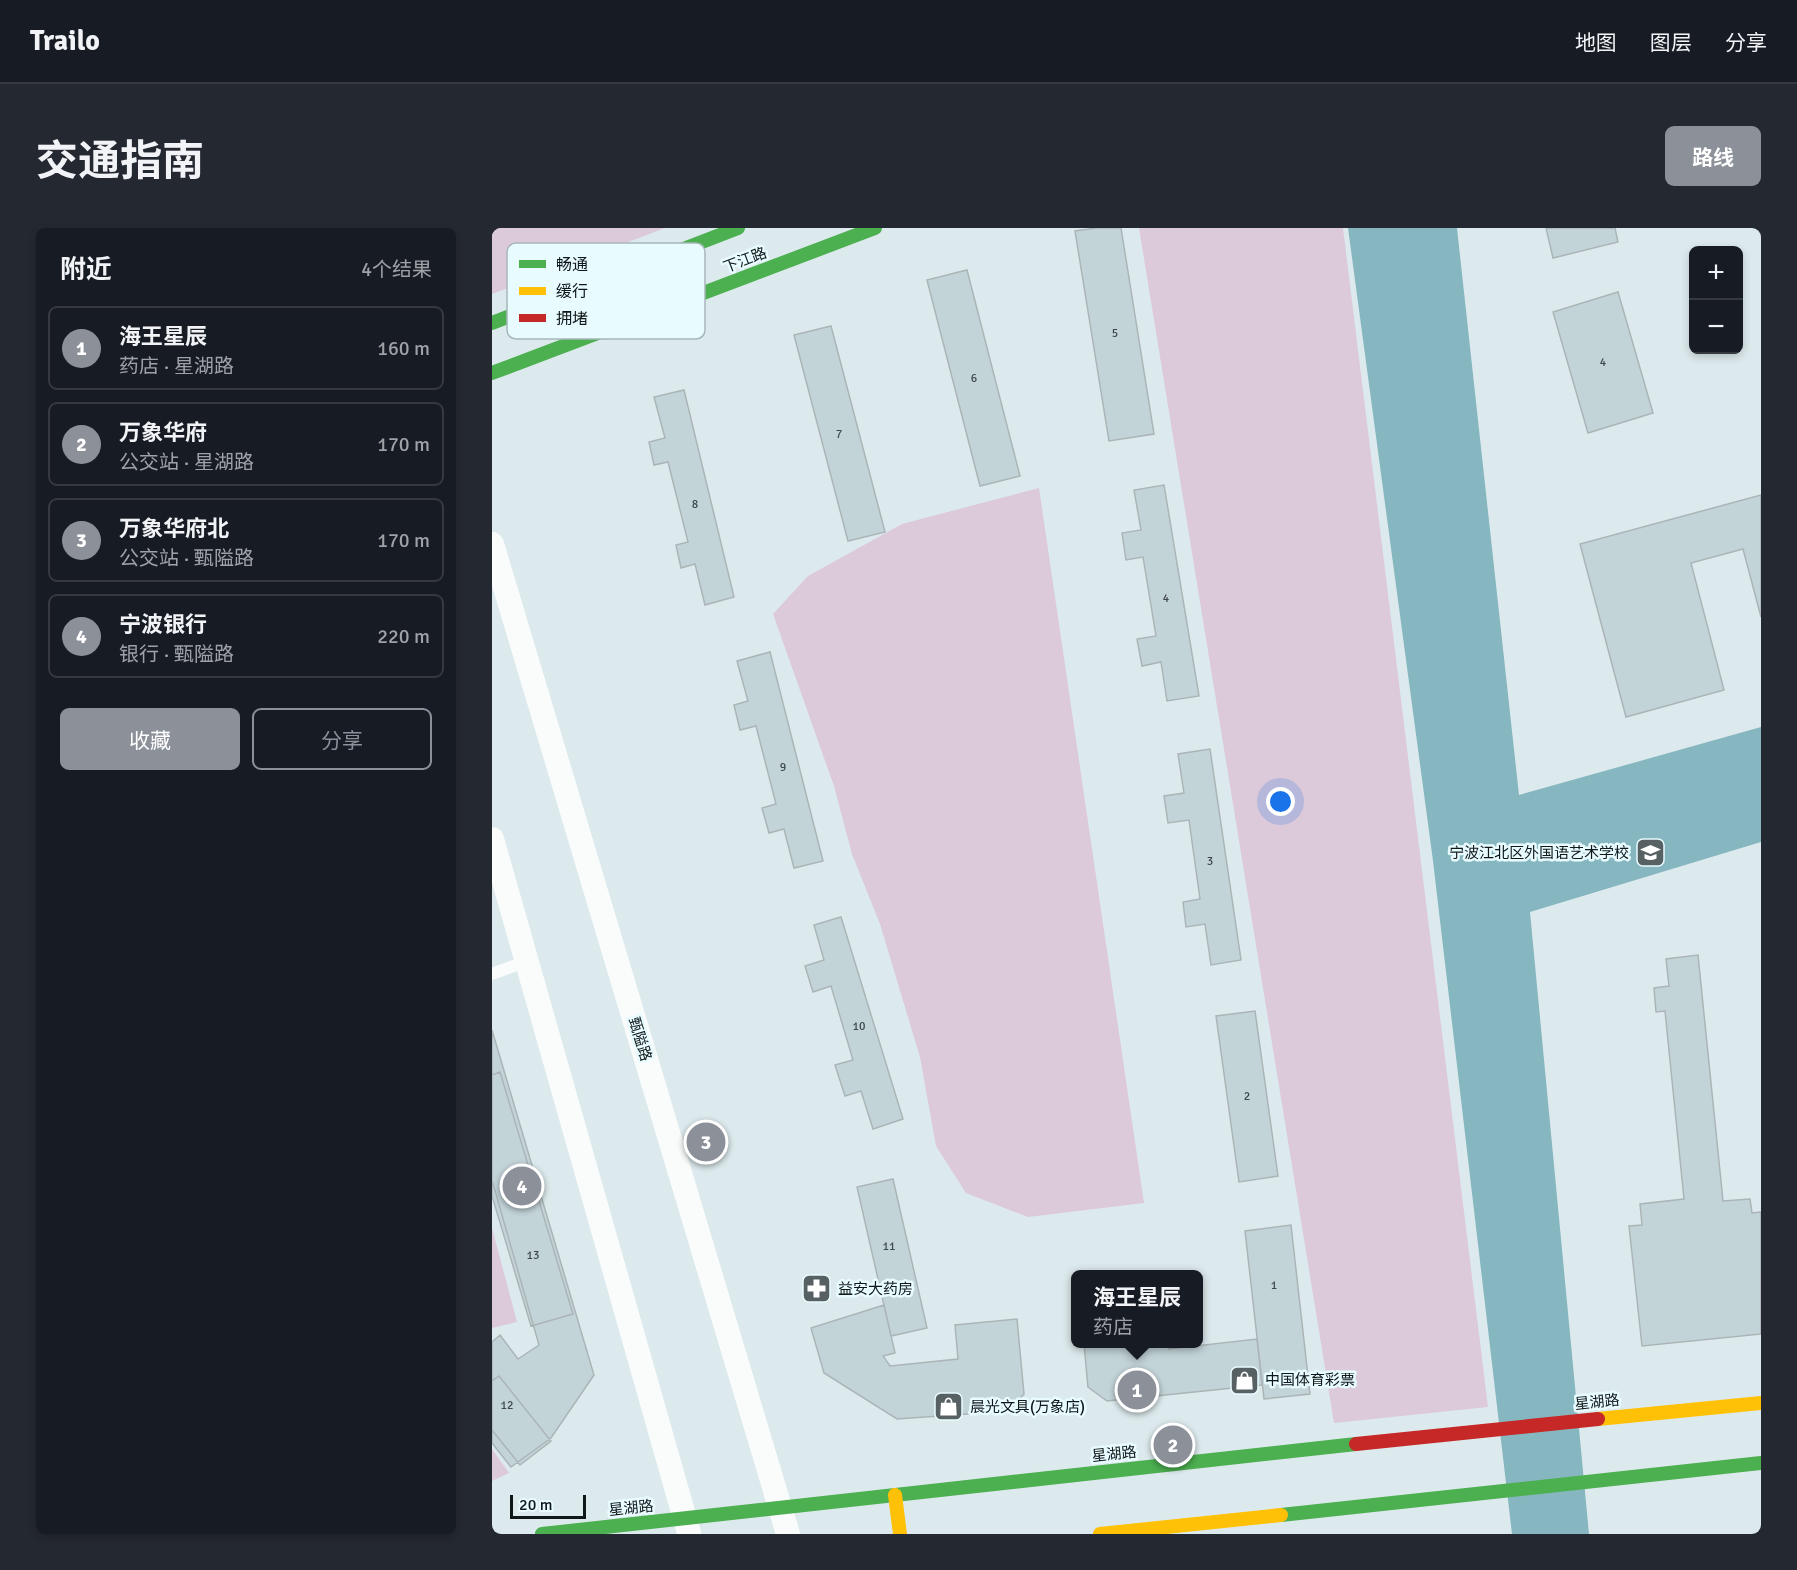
<!DOCTYPE html>
<html lang="zh">
<head>
<meta charset="utf-8">
<style>
  body { margin:0; font-family:Signika,"Noto Sans SC",sans-serif; background:#242831; color:#f1f3f6 }
  .controls { position:absolute; right:18px; top:18px; display:grid; overflow:hidden; border-radius:9px; box-shadow:0 3px 9px #0003 }
  .controls button { width:54px; height:54px; display:grid; place-items:center; padding:0; border:0; border-bottom:2px solid #363941; background:#171b24; color:#f1f3f6; font:30px sans-serif }
  .scale { position:absolute; left:18px; bottom:15px; width:76px; box-sizing:border-box; padding-left:6px; border:3px solid #0f1719; border-top:0; font-size:16px; line-height:21px; white-space:nowrap; color:#0f1719; -webkit-text-stroke:4px #e8fbff; paint-order:stroke }
  .you { position:absolute; left:789px; top:574px; width:21px; height:21px; margin:-15px; border:4px solid #fff; border-radius:50%; background:#1a73e8; box-shadow:0 0 0 9px #1a73e833 }
  .badge { display:grid; place-items:center; width:39px; height:39px; border-radius:50%; background:#8c9099; color:#fff; font-size:20px; font-weight:700 }
  .pin { position:absolute; translate:-50% -50%; border:3px solid #fff; box-shadow:0 2px 6px #0006 }
  .popup { position:absolute; left:579px; top:1042px; width:132px; height:78px; box-sizing:border-box; display:grid; place-content:center; border-radius:9px; background:#171b24; filter:drop-shadow(0 2px 4px #0005); font-size:20px; white-space:nowrap; color:#9ea1a6 }
  .popup b { font-size:22px; color:#f1f3f6 }
  .popup::after { content:''; position:absolute; left:50%; top:100%; margin-left:-12px; border:12px solid transparent; border-top-color:#171b24 }
  .list { margin:0; padding:0; list-style:none }
  h2 { display:flex; justify-content:space-between; align-items:center; height:78px; margin:0; padding:0 24px; font-size:26px }
  h2 small { font-size:20px; font-weight:400; color:#9ea1a6 }
  .list li { display:grid; grid-template-columns:39px 1fr auto; gap:18px; align-items:center; box-sizing:border-box; height:84px; margin:0 12px 12px; padding:0 12px; border:2px solid #363941; border-radius:9px }
  .list b { display:block; font-size:22px; white-space:nowrap }
  .list p { margin:0; font-size:20px; white-space:nowrap; color:#9ea1a6 }
  .list em { font-size:20px; font-style:normal; color:#9ea1a6 }
  .actions { display:flex; gap:12px; padding:18px 24px }
  .actions a { flex:1; padding:14px 0; border:2px solid #8c9099; border-radius:9px; text-align:center; font-size:21px; color:#8c9099 }
  .actions .main { background:#8c9099; color:#fff }
  .map { position:relative; flex:none; width:1269px; height:1306px; overflow:hidden; border-radius:9px }
  header { display:flex; align-items:center; gap:36px; box-sizing:border-box; height:84px; padding:0 30px; background:#171b24; border-bottom:2px solid #363941 }
  header strong { font-size:28px }
  nav { display:flex; gap:33px; margin-inline-start:auto; font-size:21px }
  .intro { display:flex; align-items:center; justify-content:space-between; box-sizing:border-box; height:144px; padding:0 36px }
  h1 { margin:0; font-size:42px }
  .button { padding:15px 27px; border-radius:9px; background:#8c9099; color:#fff; font-size:21px; font-weight:700 }
  main { display:flex; gap:36px; padding:0 36px }
  aside { flex:1; background:#171b24; border-radius:9px; box-shadow:0 3px 9px #0003 }
  .map>svg:first-child { display:block }
</style>
</head>
<body>
<header>
<strong>Trailo</strong>
<nav><a>地图</a><a>图层</a><a>分享</a></nav>
</header>
<div class="intro"><h1>交通指南</h1><a class="button">路线</a></div>
<main>
<aside>
<h2>附近<small>4个结果</small></h2>
<ul class="list">
<li><span class="badge">1</span><div><b>海王星辰</b><p>药店 · 星湖路</p></div><em>160 m</em></li>
<li><span class="badge">2</span><div><b>万象华府</b><p>公交站 · 星湖路</p></div><em>170 m</em></li>
<li><span class="badge">3</span><div><b>万象华府北</b><p>公交站 · 甄隘路</p></div><em>170 m</em></li>
<li><span class="badge">4</span><div><b>宁波银行</b><p>银行 · 甄隘路</p></div><em>220 m</em></li>
</ul>
<div class="actions"><a class="main">收藏</a><a>分享</a></div>
</aside>
<div class="map">
<svg width="1269" height="1306" viewBox="0 0 1269 1306">
  <rect width="100%" height="100%" fill="#ddeaed"/>
  <path fill="#dcc9d9" d="M 0,0 L 173,0 L 0,66 Z
    M 647,0 L 851,0 L 996,1179 L 842,1195 Z
    M 547,260 L 652,975 L 536,989 L 474,965 L 444,918 L 428,829 L 388,696 L 360,626 L 342,558 L 281,386 L 316,348 L 410,296 Z
    M 0,1000 L 25,1094 L 0,1100 Z
    M 0,1221 L 17,1245 L 0,1253 Z"/>
  <path fill="#86b7c0" d="M 856,0 L 965,0 L 1027,567 L 1269,499 L 1269,614 L 1038,684 L 1097,1306 L 1020,1306 L 941,633 Z"/>
  <path fill="#c3d4d8" stroke="#abb5b7" stroke-width="1.5" d="M 604,0 L 629,0 L 662,206 L 617,213 L 583,3 Z
    M 1054,0 L 1123,0 L 1126,14 L 1061,30 Z
    M 475,42 L 528,248 L 488,258 L 435,52 Z
    M 1126,64 L 1161,185 L 1096,205 L 1061,84 Z
    M 339,98 L 393,304 L 356,313 L 302,107 Z
    M 192,162 L 242,369 L 213,377 L 203,336 L 189,340 L 184,317 L 196,314 L 176,234 L 162,237 L 157,214 L 173,210 L 162,169 Z
    M 672,257 L 707,468 L 675,473 L 669,434 L 650,438 L 645,411 L 664,408 L 651,329 L 634,332 L 630,305 L 649,302 L 642,262 Z
    M 1269,267 L 1269,389 L 1251,321 L 1199,335 L 1232,462 L 1134,489 L 1088,316 Z
    M 278,424 L 331,633 L 302,640 L 292,601 L 277,605 L 270,580 L 284,576 L 264,498 L 248,502 L 242,477 L 256,473 L 245,433 Z
    M 718,521 L 749,732 L 719,737 L 713,696 L 694,699 L 691,674 L 708,671 L 697,592 L 676,595 L 672,568 L 692,565 L 686,526 Z
    M 349,689 L 411,891 L 381,901 L 369,863 L 353,868 L 343,837 L 361,832 L 339,758 L 321,764 L 313,738 L 332,732 L 322,697 Z
    M 1206,727 L 1231,973 L 1258,971 L 1260,985 L 1269,984 L 1269,1106 L 1150,1118 L 1137,998 L 1150,997 L 1148,976 L 1192,971 L 1173,783 L 1164,784 L 1162,760 L 1177,758 L 1174,731 Z
    M 763,783 L 786,948 L 747,954 L 724,788 Z
    M 0,802 L 102,1147 L 59,1210 L 19,1239 L 0,1215 L 0,1114 L 8,1107 L 26,1131 L 47,1117 L 0,952 Z
    M 8,844 L 81,1086 L 39,1098 L 0,968 L 0,847 Z
    M 401,951 L 435,1100 L 399,1108 L 365,959 Z
    M 799,997 L 818,1166 L 772,1171 L 753,1003 Z
    M 392,1077 L 403,1125 L 391,1128 L 398,1138 L 466,1131 L 463,1097 L 525,1091 L 532,1166 L 517,1183 L 405,1191 L 332,1145 L 319,1100 Z
    M 765,1111 L 770,1157 L 615,1173 L 596,1159 L 592,1116 L 677,1116 L 677,1121 Z
    M 7,1148 L 59,1213 L 28,1237 L 0,1202 L 0,1153 Z"/>
  <g fill="none" stroke-linecap="round" stroke-linejoin="round">
    <path stroke="#fafcfc" stroke-width="12" d="M 0,746 L 35,733"/>
    <path stroke="#fafcfc" stroke-width="24" d="M 0,316 L 296,1306
      M 0,611 L 197,1305"/>
    <path stroke="#4caf50" stroke-width="14" d="M 0,95 L 246,0
      M 0,145 L 383,0
      M 789,1287 L 1269,1235
      M 50,1306 L 864,1216"/>
    <path stroke="#ffc107" stroke-width="14" d="M 1106,1191 L 1269,1175
      M 403,1267 L 408,1306
      M 608,1306 L 789,1287"/>
    <path stroke="#c62828" stroke-width="14" d="M 864,1216 L 1106,1191"/>
  </g>
  <defs>
    <symbol id="school-square" viewBox="-11 -11 22 22"><rect x="-9" y="-9" width="18" height="18" rx="4" fill="#576163" stroke="#e8fbff"/><path d="M0-5L7-2L0 1L-7-2ZM-4 1L0 2.5L4 1V4Q0 6-4 4Z" fill="#fff"/></symbol>
    <symbol id="pharmacy-square" viewBox="-11 -11 22 22"><rect x="-9" y="-9" width="18" height="18" rx="4" fill="#576163" stroke="#e8fbff"/><path d="M-2-6h4v4h4v4h-4v4h-4v-4h-4v-4h4Z" fill="#fff"/></symbol>
    <symbol id="shop-square" viewBox="-11 -11 22 22"><rect x="-9" y="-9" width="18" height="18" rx="4" fill="#576163" stroke="#e8fbff"/><path d="M-5-2.5h2.3a2.7 3.5 0 0 1 5.4 0H5L5.5 6h-11ZM-1.5-2.5h3a1.5 2.3 0 0 0-3 0Z" fill="#fff"/></symbol>
  </defs>
  <g fill-rule="evenodd">
    <use href="#school-square" x="1142" y="608" width="33" height="33"/>
    <use href="#pharmacy-square" x="308" y="1044" width="33" height="33"/>
    <use href="#shop-square" x="736" y="1136" width="33" height="33"/>
    <use href="#shop-square" x="440" y="1162" width="33" height="33"/>
  </g>
  <g text-anchor="middle" dominant-baseline="central" stroke-width="5" stroke-linejoin="round" paint-order="stroke">
    <g font-size="12" fill="#3e484b">
      <text x="623" y="105">5</text>
      <text x="1111" y="134">4</text>
      <text x="482" y="150">6</text>
      <text x="347" y="206">7</text>
      <text x="203" y="276">8</text>
      <text x="674" y="370">4</text>
      <text x="291" y="539">9</text>
      <text x="718" y="633">3</text>
      <text x="367" y="798">10</text>
      <text x="755" y="868">2</text>
      <text x="397" y="1018">11</text>
      <text x="41" y="1027">13</text>
      <text x="782" y="1057">1</text>
      <text x="15" y="1177">12</text>
    </g>
    <g font-size="15" fill="#0f1719" stroke="#e8fbff">
      <text transform="translate(253 32) rotate(-21)">下江路</text>
      <text transform="translate(148 811) rotate(73)">甄隘路</text>
      <text transform="translate(1105 1174) rotate(-6)">星湖路</text>
      <text transform="translate(622 1226) rotate(-6)">星湖路</text>
      <text transform="translate(139 1280) rotate(-6)">星湖路</text>
    </g>
    <g font-size="15" fill="#0f1719" stroke="#e8fbff" text-anchor="start">
      <text x="1137" y="625" text-anchor="end">宁波江北区外国语艺术学校</text>
      <text x="346" y="1061">益安大药房</text>
      <text x="773" y="1152">中国体育彩票</text>
      <text x="478" y="1179">晨光文具(万象店)</text>
    </g>
  </g>
  <rect x="15" y="15" width="198" height="96" rx="9" fill="#e8fbff" stroke="#a7b7ba" stroke-width="1.5"/>
  <rect x="27" y="32" width="27" height="8" fill="#4caf50"/>
  <rect x="27" y="59" width="27" height="8" fill="#ffc107"/>
  <rect x="27" y="86" width="27" height="8" fill="#c62828"/>
  <g font-size="16" fill="#0f1719">
    <text x="64" y="42">畅通</text>
    <text x="64" y="69">缓行</text>
    <text x="64" y="96">拥堵</text>
  </g>
</svg>
<div class="controls">
<button>+</button>
<button>−</button>
</div>
<div class="scale">20 m</div>
<div class="you"></div>
<div class="pin badge" style="left:645px;top:1162px">1</div>
<div class="popup"><b>海王星辰</b>药店</div>
<div class="pin badge" style="left:681px;top:1217px">2</div>
<div class="pin badge" style="left:214px;top:914px">3</div>
<div class="pin badge" style="left:30px;top:958px">4</div>
</div>
</main>
</body>
</html>
